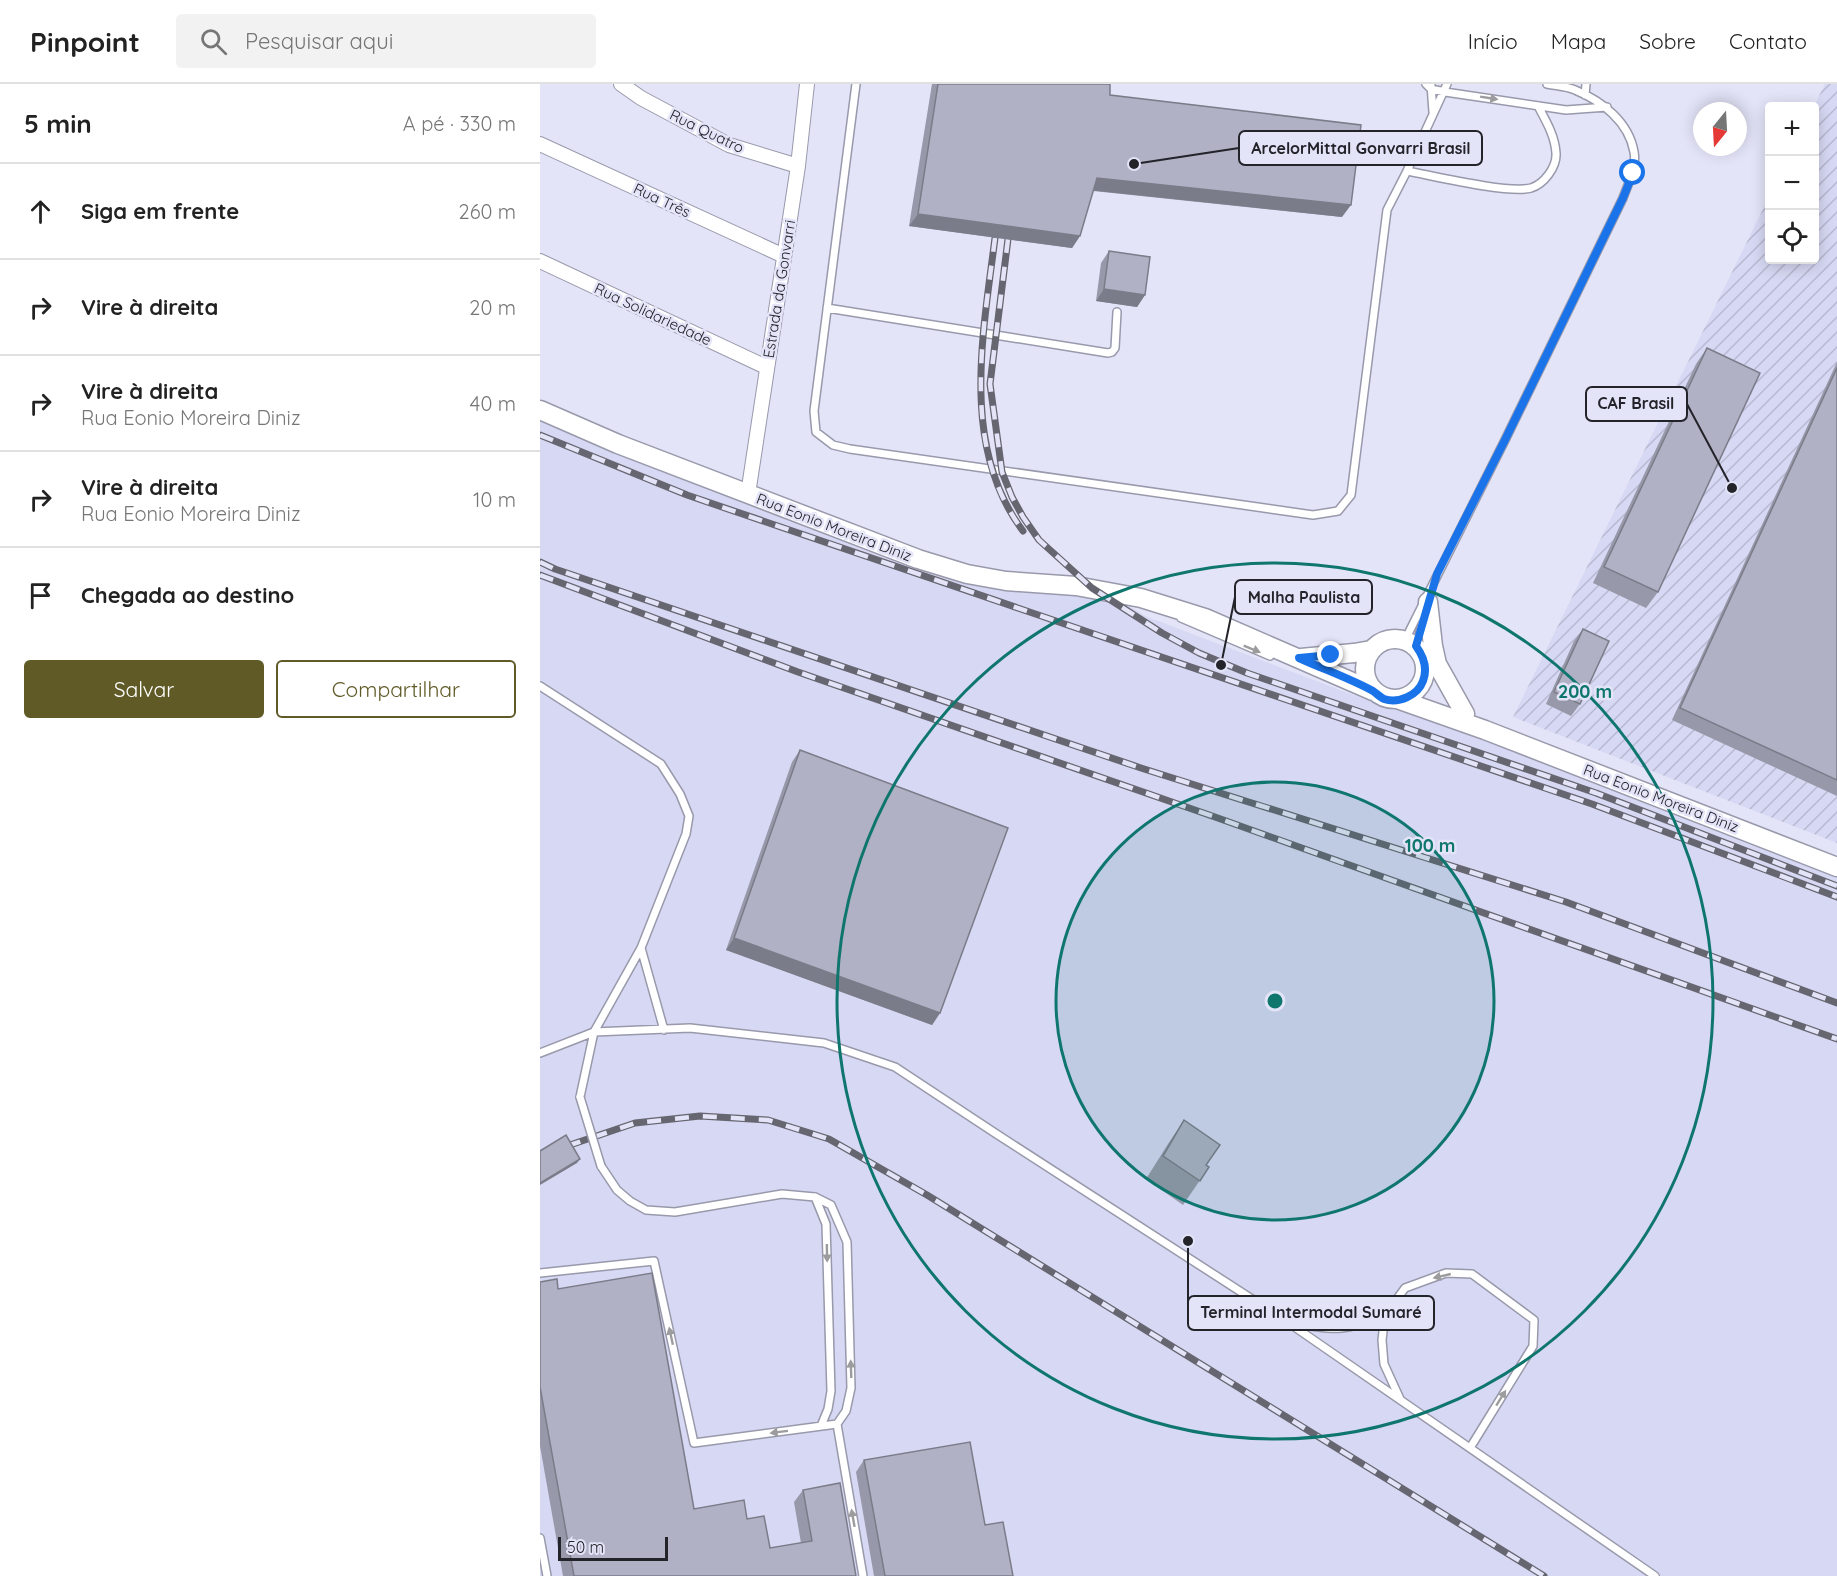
<!DOCTYPE html>
<html lang="pt">
<head>
<meta charset="utf-8">
<style>
  body { margin:0; font-family:Quicksand,sans-serif; background:#f2f2f2; color:#222 }
  .controls { position:absolute; right:18px; top:18px; display:grid; overflow:hidden; border-radius:6px; box-shadow:0 3px 15px #0003 }
  .controls button { width:54px; height:54px; display:grid; place-items:center; padding:0; border:0; border-bottom:2px solid #e0e0e0; background:#fff; color:#222; font:30px sans-serif }
  .compass { position:absolute; left:1153px; top:18px; width:54px; height:54px; border-radius:50%; background:#fff; box-shadow:0 3px 15px #0003; rotate:198deg }
  .scale { position:absolute; left:18px; bottom:15px; width:110px; box-sizing:border-box; padding-left:6px; border:3px solid #23232a; border-top:0; font-size:16px; line-height:21px; white-space:nowrap; color:#23232a; -webkit-text-stroke:4px #e3e4f8; paint-order:stroke }
  .stop { position:absolute; width:18px; height:18px; margin:-14px; border:4px solid #1a73e8; border-radius:50%; background:#fff }
  .stop.end { background:#1a73e8; border-color:#fff; box-shadow:0 2px 6px #0008 }
  .list { margin:0; padding:0; list-style:none }
  h2 { display:flex; justify-content:space-between; align-items:center; height:78px; margin:0; padding:0 24px; font-size:26px }
  h2 small { font-size:20px; font-weight:400; color:#767676 }
  .list li { display:grid; grid-template-columns:39px 1fr auto; gap:18px; align-items:center; box-sizing:border-box; height:96px; padding:0 24px; border-top:2px solid #e0e0e0 }
  .list b { display:block; font-size:22px; white-space:nowrap }
  .list p { margin:0; font-size:20px; white-space:nowrap; color:#767676 }
  .list em { font-size:20px; font-style:normal; color:#767676 }
  .actions { display:flex; gap:12px; padding:18px 24px }
  .actions a { flex:1; padding:14px 0; border:2px solid #5f5a26; border-radius:6px; text-align:center; font-size:21px; color:#5f5a26 }
  .actions .main { background:#5f5a26; color:#fff }
  .icon { flex:none; width:33px; height:33px; fill:none; stroke:currentColor; stroke-width:2; stroke-linecap:round; stroke-linejoin:round }
  .map { position:relative; flex:none; width:1297px; height:1492px; overflow:hidden }
  header { display:flex; align-items:center; gap:36px; box-sizing:border-box; height:84px; padding:0 30px; background:#fff; border-bottom:2px solid #e0e0e0 }
  header strong { font-size:28px }
  nav { display:flex; gap:33px; margin-inline-start:auto; font-size:21px }
  .search { width:420px; height:54px; background:#f2f2f2; display:flex; align-items:center; gap:15px; box-sizing:border-box; padding:0 21px; border-radius:6px; color:#767676; font-size:22px }
  main { display:flex }
  aside { flex:1; background:#fff }
  .map>svg:first-child { display:block }
</style>
</head>
<body>
<header>
<strong>Pinpoint</strong>
<div class="search"><svg class="icon" aria-label="search" viewBox="0 0 24 24"><circle cx="10" cy="10" r="6"/><path d="M15 15l6 6"/></svg>Pesquisar aqui</div>
<nav><a>Início</a><a>Mapa</a><a>Sobre</a><a>Contato</a></nav>
</header>
<main>
<aside>
<h2>5 min<small>A pé · 330 m</small></h2>
<ul class="list">
<li><svg class="icon" aria-label="ahead" viewBox="0 0 24 24"><path d="M12 20V5M6 11l6-6 6 6"/></svg><div><b>Siga em frente</b></div><em>260 m</em></li>
<li><svg class="icon" aria-label="right" viewBox="0 0 24 24"><path d="M7 20v-9h11M14 6l5 5-5 5"/></svg><div><b>Vire à direita</b></div><em>20 m</em></li>
<li><svg class="icon" aria-label="right" viewBox="0 0 24 24"><path d="M7 20v-9h11M14 6l5 5-5 5"/></svg><div><b>Vire à direita</b><p>Rua Eonio Moreira Diniz</p></div><em>40 m</em></li>
<li><svg class="icon" aria-label="right" viewBox="0 0 24 24"><path d="M7 20v-9h11M14 6l5 5-5 5"/></svg><div><b>Vire à direita</b><p>Rua Eonio Moreira Diniz</p></div><em>10 m</em></li>
<li><svg class="icon" aria-label="arrive" viewBox="0 0 24 24"><path d="M6 21V4h12l-3 4 3 4H6"/></svg><div><b>Chegada ao destino</b></div></li>
</ul>
<div class="actions"><a class="main">Salvar</a><a>Compartilhar</a></div>
</aside>
<div class="map">
<svg width="1297" height="1492" viewBox="0 0 1297 1492">
  <defs>
    <pattern id="industrial-furrows" width="10" height="10" patternUnits="userSpaceOnUse" patternTransform="scale(1.5)"><rect width="10" height="10" fill="#d7d8f3"/><path d="M-1 1l2-2M0 10L10 0M9 11l2-2" fill="none" stroke="#b8b9d0"/></pattern>
  </defs>
  <rect width="100%" height="100%" fill="#e3e4f8"/>
  <path fill="#d7d8f3" d="M 0,332 L 415,495 L 446,503 L 530,508 L 575,513 L 605,532 L 845,623 L 863,625 L 913,643 L 1297,792 L 1297,1492 L 0,1492 Z"/>
  <path fill="url(#industrial-furrows)" d="M 1285,0 L 1297,0 L 1297,759 L 973,633 L 1229,113 L 1230,176 L 1274,176 L 1274,22 Z"/>
  <g fill="none" stroke-linecap="round" stroke-linejoin="round">
    <defs>
      <path id="service" d="M 316,0 L 274,327 L 276,348 L 293,361 L 310,365 L 773,431 L 798,427 L 811,411 L 847,126 L 867,87 L 907,0
        M 886,0 L 891,5 L 905,8 L 1026,26 L 1067,23
        M 891,1 L 893,28
        M 1045,11 L 1046,0
        M 867,87 C 894,92 969,110 991,104 C 1004,100 1017,83 1016,69 C 1015,52 1006,37 998,22
        M 287,224 L 568,269 L 572,268 L 575,264 L 577,228
        M 641,534 L 730,572
        M 865,556 L 965,356 L 1083,114 C 1088,100 1097,83 1094,68 C 1089,38 1062,17 1035,6 C 1026,2 1016,2 1007,0
        M 876,562 L 884,533
        M 0,602 L 121,680 L 140,710 L 149,732 L 146,750 L 101,864 L 54,948 L 40,1013
        M 830,610 L 845,615
        M 101,864 L 124,946
        M 0,969 L 54,948 L 150,944 L 284,959 L 355,983 L 455,1049 L 746,1237 L 1115,1492
        M 61,1082 L 77,1106 L 90,1117 L 106,1126 L 135,1128 L 242,1110 L 275,1113 L 291,1121 L 307,1158 L 311,1304 L 306,1327 L 297,1340 L 323,1492
        M 275,1113 L 286,1140 L 291,1307 L 288,1325 L 281,1342
        M 0,1189 L 114,1177 L 154,1359 L 297,1340
        M 751,1238 C 792,1247 806,1248 845,1231
        M 860,1315 L 844,1280 L 842,1256 L 845,1231 L 865,1204 L 906,1189 L 932,1190 L 994,1236 L 993,1262 L 930,1364
        M 0,1454 L 7,1492"/>
      <path id="minor" d="M 81,0 L 101,14 L 189,61 L 258,82
        M 0,60 L 244,172
        M 0,177 L 226,283
        M 208,410 L 258,82 L 267,0"/>
      <path id="secondary" d="M 0,326 L 78,360 L 378,475 L 427,490 L 466,497 L 536,502 L 601,514 L 665,534 L 833,607
        M 888,518 L 893,562 L 897,580 L 925,630
        M825 585a30 30 0 1 1 60 0a30 30 0 1 1-60 0Z
        M 761,574 L 814,569 L 831,566
        M 860,616 L 945,646 L 1297,783"/>
    </defs>
    <use href="#service" stroke="#9899ab" stroke-width="10"/>
    <use href="#minor" stroke="#9899ab" stroke-width="16"/>
    <use href="#secondary" stroke="#9899ab" stroke-width="21"/>
    <use href="#service" stroke="#fff" stroke-width="7"/>
    <use href="#minor" stroke="#fff" stroke-width="14"/>
    <use href="#secondary" stroke="#fff" stroke-width="18"/>
    <defs>
      <path id="rail" d="M 455,154 C 443,250 420,363 483,447
        M 468,155 L 450,300 L 462,388 L 472,413 L 483,433 L 499,456 L 552,504 L 622,549 L 659,569 L 707,589 L 1056,709 L 1297,802
        M 0,351 L 147,411 L 1052,720 L 1297,813
        M 0,478 L 15,485 L 601,684 L 1026,818 L 1297,919
        M 0,491 L 258,588 L 675,733 L 1297,955
        M 27,1062 L 95,1039 L 160,1032 L 228,1036 L 289,1055 L 387,1111 L 1004,1492"/>
    </defs>
    <use href="#rail" stroke="#666671" stroke-width="7"/>
    <use href="#rail" stroke="#e3e4f8" stroke-width="4.5" stroke-dasharray="14" stroke-linecap="butt"/>
    <defs>
      <path id="service-bridge" d="M 40,1013 L 61,1082"/>
    </defs>
    <use href="#service-bridge" stroke="#9899ab" stroke-width="10" stroke-linecap="butt"/>
    <use href="#service-bridge" stroke="#fff" stroke-width="7"/>
  </g>
  <path fill="#9798a9" d="M 392,0 L 570,0 L 570,11 L 802,133 L 553,107 L 540,152 L 532,164 L 369,142 Z
    M 569,167 L 605,211 L 597,223 L 556,217 L 561,179 Z
    M 1167,264 L 1118,508 L 1106,524 L 1053,499 L 1156,280 Z
    M 1297,278 L 1297,712 L 1132,636 Z
    M 1043,545 L 1040,620 L 1031,632 L 1006,620 L 1034,557 Z
    M 260,666 L 400,929 L 392,941 L 186,866 L 252,678 Z
    M 644,1036 L 666,1081 L 669,1083 L 643,1121 L 606,1095 L 628,1060 Z
    M 0,1198 L 18,1205 L 154,1425 L 207,1435 L 230,1464 L 261,1459 L 254,1418 L 263,1406 L 316,1492 L 23,1492 L 0,1362 Z
    M 324,1376 L 445,1441 L 473,1492 L 334,1492 L 316,1388 Z"/>
  <path fill="#7b7c89" d="M 557,94 L 811,121 L 802,133 L 548,106 Z
    M 378,130 L 540,152 L 532,164 L 369,142 Z
    M 564,205 L 605,211 L 597,223 L 556,217 Z
    M 194,854 L 400,929 L 392,941 L 186,866 Z
    M 40,1075 L 37,1079 L 0,1101 L 0,1099 Z"/>
  <path fill="#b0b1c4" stroke="#7b7c89" stroke-width="1.5" d="M 398,0 L 570,0 L 570,11 L 821,41 L 811,121 L 557,94 L 540,152 L 378,130 Z
    M 569,167 L 610,173 L 605,211 L 564,205 Z
    M 1167,264 L 1220,289 L 1118,508 L 1064,483 Z
    M 1297,284 L 1297,696 L 1140,624 Z
    M 1043,545 L 1069,557 L 1040,620 L 1014,608 Z
    M 260,666 L 468,744 L 400,929 L 194,854 Z
    M 644,1036 L 680,1061 L 666,1081 L 669,1083 L 660,1097 L 623,1072 Z
    M 26,1051 L 40,1075 L 0,1099 L 0,1067 Z
    M 112,1189 L 154,1425 L 204,1416 L 207,1435 L 224,1432 L 230,1464 L 272,1457 L 263,1406 L 300,1399 L 316,1492 L 34,1492 L 0,1303 L 0,1198 L 17,1195 L 18,1205 Z
    M 430,1358 L 445,1441 L 463,1438 L 473,1492 L 345,1492 L 324,1376 Z"/>
  <defs><path id="oneway-solid" d="M-6-.8H1V-3.2L6.5 0L1 3.2V.8H-6Z" transform="scale(1.5)"/></defs>
  <g fill="#9c9c9f">
    <use href="#oneway-solid" transform="translate(949 14) rotate(9)"/>
    <use href="#oneway-solid" transform="translate(712 565) rotate(22)"/>
    <use href="#oneway-solid" transform="translate(287 1169) rotate(89)"/>
    <use href="#oneway-solid" transform="translate(902 1192) rotate(167)"/>
    <use href="#oneway-solid" transform="translate(131 1252) rotate(-102)"/>
    <use href="#oneway-solid" transform="translate(311 1285) rotate(-92)"/>
    <use href="#oneway-solid" transform="translate(961 1314) rotate(-58)"/>
    <use href="#oneway-solid" transform="translate(239 1348) rotate(173)"/>
    <use href="#oneway-solid" transform="translate(313 1434) rotate(-100)"/>
  </g>
  <g fill="none" stroke-linecap="round" stroke-linejoin="round">
    <path stroke="#1a73e8" stroke-width="8" d="M 791,571 L 759,574 C 783,585 809,594 833,607 C 836,609 840,613 844,615 C 859,620 878,611 883,597 C 888,584 884,573 876,562 L 897,490 L 965,356 L 1083,114 L 1093,89"/>
  </g>
  <circle cx="735" cy="917" r="219" fill="#0f766e" fill-opacity=".12"/>
  <g fill="none" stroke="#0f766e" stroke-width="3">
    <circle cx="735" cy="917" r="219"/>
    <circle cx="735" cy="917" r="438"/>
  </g>
  <g text-anchor="middle" dominant-baseline="central" stroke-width="5" stroke-linejoin="round" paint-order="stroke">
    <g font-size="15" fill="#23232a" stroke="#e3e4f8">
      <text transform="translate(167 47) rotate(26)">Rua Quatro</text>
      <text transform="translate(122 116) rotate(25)">Rua Três</text>
      <text transform="translate(239 205) rotate(-81)">Estrada da Gonvarri</text>
      <text transform="translate(113 230) rotate(25)">Rua Solidariedade</text>
      <text transform="translate(294 443) rotate(21)">Rua Eonio Moreira Diniz</text>
      <text transform="translate(1121 714) rotate(21)">Rua Eonio Moreira Diniz</text>
    </g>
  </g>
  <circle cx="735" cy="917" r="9" fill="#0f766e" stroke="#e3e4f8" stroke-width="3"/>
  <g font-size="18" text-anchor="middle" font-weight="bold" fill="#0f766e" stroke="#e3e4f8" stroke-width="5" stroke-linejoin="round" paint-order="stroke">
    <text x="1045" y="614">200 m</text>
    <text x="890" y="768">100 m</text>
  </g>
  <path fill="none" stroke="#23232a" stroke-width="2" d="M594 80L699 64M1192 404L1147 320M681 581L695 513M648 1157L648 1229"/>
  <g fill="#23232a" stroke="#e3e4f8" stroke-width="2">
    <circle cx="594" cy="80" r="6"/>
    <circle cx="1192" cy="404" r="6"/>
    <circle cx="681" cy="581" r="6"/>
    <circle cx="648" cy="1157" r="6"/>
  </g>
  <g fill="#e3e4f8" stroke="#23232a" stroke-width="2">
    <rect x="699" y="47" width="243" height="34" rx="6"/>
    <rect x="1046" y="303" width="101" height="34" rx="6"/>
    <rect x="695" y="496" width="137" height="34" rx="6"/>
    <rect x="648" y="1212" width="246" height="34" rx="6"/>
  </g>
  <g font-size="16" text-anchor="middle" font-weight="bold" fill="#23232a">
    <text x="821" y="70">ArcelorMittal Gonvarri Brasil</text>
    <text x="1096" y="325">CAF Brasil</text>
    <text x="764" y="519">Malha Paulista</text>
    <text x="771" y="1234">Terminal Intermodal Sumaré</text>
  </g>
</svg>
<div class="controls">
<button>+</button>
<button>−</button>
<button><svg class="icon" aria-label="locate" viewBox="0 0 24 24"><circle cx="12" cy="12" r="6"/><path d="M12 2v4M12 18v4M2 12h4M18 12h4"/></svg></button>
</div>
<svg class="compass" viewBox="-18 -18 36 36"><path d="M0-13l5 13h-10z" fill="#e53935"/><path d="M0 13l5-13h-10z" fill="#767676"/></svg>
<div class="scale">50 m</div>
<div class="stop" style="left:1093px;top:89px"></div>
<div class="stop end" style="left:791px;top:571px"></div>
</div>
</main>
</body>
</html>
